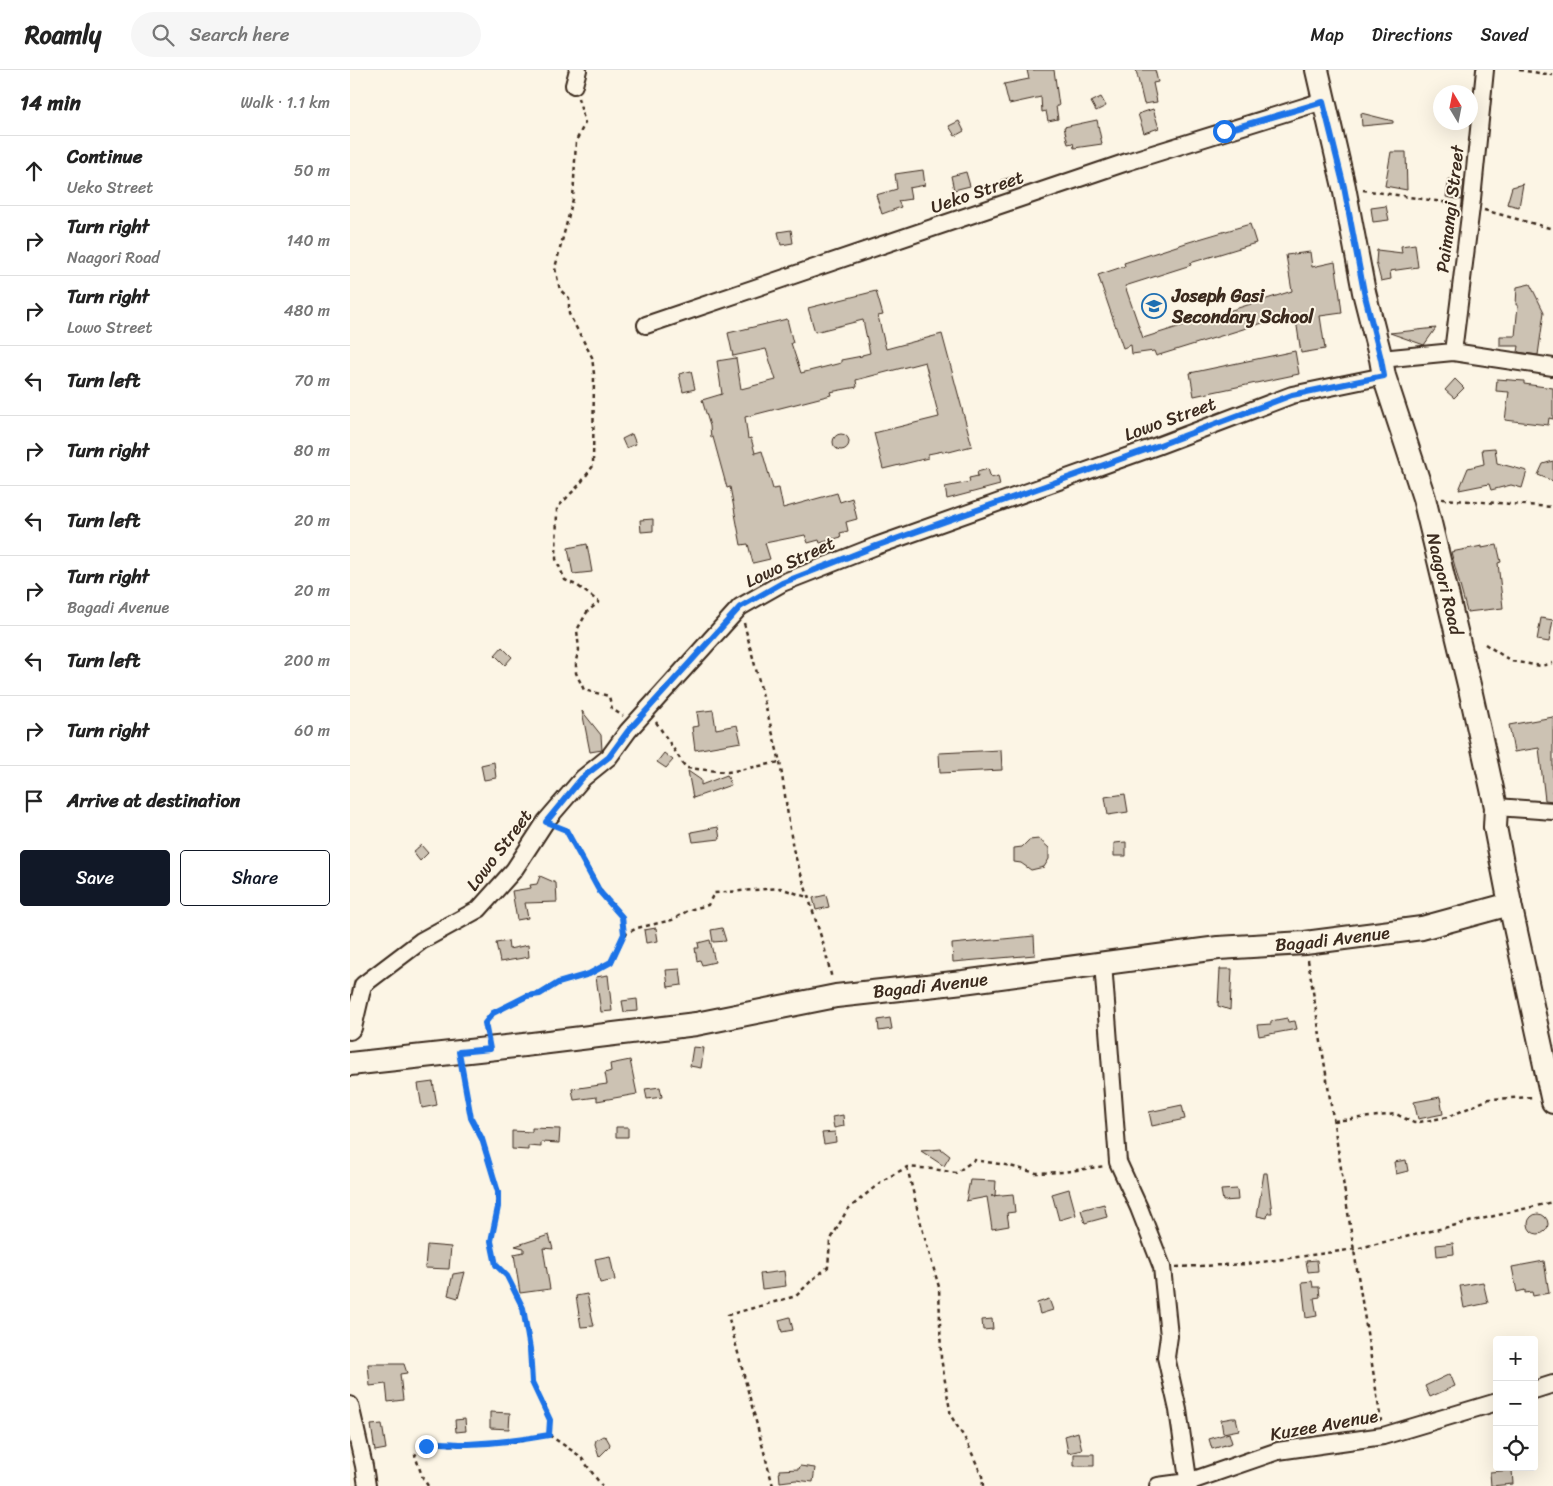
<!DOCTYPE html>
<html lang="en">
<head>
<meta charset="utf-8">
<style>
  body { margin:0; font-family:Sriracha,sans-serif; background:#f6f6f6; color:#222 }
  .controls { position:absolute; right:15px; bottom:15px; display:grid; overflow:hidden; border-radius:5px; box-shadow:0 5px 20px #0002 }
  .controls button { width:45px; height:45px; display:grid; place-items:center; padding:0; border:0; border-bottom:1px solid #e0e0e0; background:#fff; color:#222; font:25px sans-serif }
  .compass { position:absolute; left:1083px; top:15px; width:45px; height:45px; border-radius:50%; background:#fff; box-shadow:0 5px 20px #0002; rotate:350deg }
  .stop { position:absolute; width:15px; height:15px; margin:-11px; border:4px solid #1a73e8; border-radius:50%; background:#fff }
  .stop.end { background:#1a73e8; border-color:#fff; box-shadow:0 1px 5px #0008 }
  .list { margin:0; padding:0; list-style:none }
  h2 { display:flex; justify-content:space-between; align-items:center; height:65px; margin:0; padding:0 20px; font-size:21px }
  h2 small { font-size:16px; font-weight:400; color:#767676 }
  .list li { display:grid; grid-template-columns:32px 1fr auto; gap:15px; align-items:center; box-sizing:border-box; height:70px; padding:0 20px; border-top:1px solid #e0e0e0 }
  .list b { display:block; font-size:19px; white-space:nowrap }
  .list p { margin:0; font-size:16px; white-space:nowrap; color:#767676 }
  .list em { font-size:16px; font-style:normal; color:#767676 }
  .actions { display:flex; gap:10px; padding:15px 20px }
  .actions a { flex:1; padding:11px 0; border:1px solid #111827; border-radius:5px; text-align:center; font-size:18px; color:#111827 }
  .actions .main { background:#111827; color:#fff }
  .icon { flex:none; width:28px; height:28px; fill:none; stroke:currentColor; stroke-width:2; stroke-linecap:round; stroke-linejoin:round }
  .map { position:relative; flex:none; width:1203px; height:1416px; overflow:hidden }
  header { display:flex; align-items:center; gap:30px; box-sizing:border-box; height:70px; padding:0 25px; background:#fff; border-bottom:1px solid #e0e0e0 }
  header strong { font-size:24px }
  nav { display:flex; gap:28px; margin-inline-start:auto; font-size:18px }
  .search { width:350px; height:45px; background:#f6f6f6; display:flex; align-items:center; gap:12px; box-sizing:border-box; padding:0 18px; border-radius:28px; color:#767676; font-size:19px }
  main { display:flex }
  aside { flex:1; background:#fff }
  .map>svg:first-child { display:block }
</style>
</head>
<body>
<header>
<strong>Roamly</strong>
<div class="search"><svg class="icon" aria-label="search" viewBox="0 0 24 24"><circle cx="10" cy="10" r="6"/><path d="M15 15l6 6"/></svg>Search here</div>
<nav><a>Map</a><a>Directions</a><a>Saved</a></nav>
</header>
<main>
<aside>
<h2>14 min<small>Walk · 1.1 km</small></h2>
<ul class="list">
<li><svg class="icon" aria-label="ahead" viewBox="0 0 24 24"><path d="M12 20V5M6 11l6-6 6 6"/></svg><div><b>Continue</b><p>Ueko Street</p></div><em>50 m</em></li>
<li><svg class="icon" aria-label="right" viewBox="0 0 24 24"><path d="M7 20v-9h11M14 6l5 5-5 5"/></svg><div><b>Turn right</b><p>Naagori Road</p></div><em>140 m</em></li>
<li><svg class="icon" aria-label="right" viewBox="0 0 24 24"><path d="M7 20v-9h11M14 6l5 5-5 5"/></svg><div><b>Turn right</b><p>Lowo Street</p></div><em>480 m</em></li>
<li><svg class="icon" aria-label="left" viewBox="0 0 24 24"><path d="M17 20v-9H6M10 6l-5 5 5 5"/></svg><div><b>Turn left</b></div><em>70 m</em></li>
<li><svg class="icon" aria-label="right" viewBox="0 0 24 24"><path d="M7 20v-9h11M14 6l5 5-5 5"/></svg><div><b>Turn right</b></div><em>80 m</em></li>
<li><svg class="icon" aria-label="left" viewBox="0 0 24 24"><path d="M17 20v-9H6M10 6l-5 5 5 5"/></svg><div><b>Turn left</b></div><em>20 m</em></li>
<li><svg class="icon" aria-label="right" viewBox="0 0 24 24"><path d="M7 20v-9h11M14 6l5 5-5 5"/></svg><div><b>Turn right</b><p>Bagadi Avenue</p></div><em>20 m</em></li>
<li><svg class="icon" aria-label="left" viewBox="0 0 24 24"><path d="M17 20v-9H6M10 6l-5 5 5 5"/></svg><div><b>Turn left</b></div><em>200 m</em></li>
<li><svg class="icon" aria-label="right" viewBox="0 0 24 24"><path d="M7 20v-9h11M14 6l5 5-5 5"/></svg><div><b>Turn right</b></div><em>60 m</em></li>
<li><svg class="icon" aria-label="arrive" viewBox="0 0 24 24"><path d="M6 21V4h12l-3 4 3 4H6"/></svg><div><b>Arrive at destination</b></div></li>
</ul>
<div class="actions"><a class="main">Save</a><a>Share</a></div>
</aside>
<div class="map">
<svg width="1203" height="1416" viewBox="0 0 1203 1416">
  <rect width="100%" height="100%" fill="#fcf5e5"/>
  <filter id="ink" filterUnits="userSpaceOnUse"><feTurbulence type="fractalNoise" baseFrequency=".02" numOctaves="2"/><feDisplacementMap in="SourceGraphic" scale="10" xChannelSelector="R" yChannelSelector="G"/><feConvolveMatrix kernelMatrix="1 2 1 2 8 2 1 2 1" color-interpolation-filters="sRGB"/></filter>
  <g filter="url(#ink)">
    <path fill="#ccc2b3" stroke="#3b2a1e" d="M 677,0 L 704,0 L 709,36 L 706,36 L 708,49 L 698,51 L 696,41 L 692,42 L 691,27 L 659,34 L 654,14 L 679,9 Z
      M 786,0 L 805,0 L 808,12 L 803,13 L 807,32 L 794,34 Z
      M 751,27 L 756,36 L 746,41 L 741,32 Z
      M 803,39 L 809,58 L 794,63 L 788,44 Z
      M 1011,43 L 1043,51 L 1043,53 L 1012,56 Z
      M 747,50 L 752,74 L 724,78 L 723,73 L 718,74 L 714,57 Z
      M 609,51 L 614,61 L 605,66 L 599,56 Z
      M 1041,82 L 1056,82 L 1057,120 L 1035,116 Z
      M 573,100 L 575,115 L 559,118 L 561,129 L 548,131 L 551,137 L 532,144 L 526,125 L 547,119 L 545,104 Z
      M 616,102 L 620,116 L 604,120 L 601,106 Z
      M 666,106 L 669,115 L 654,120 L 651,110 Z
      M 1099,109 L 1114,111 L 1112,130 L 1096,127 Z
      M 1173,114 L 1169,137 L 1157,134 L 1162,117 Z
      M 1036,136 L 1039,150 L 1023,152 L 1021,138 Z
      M 900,154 L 906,173 L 840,193 L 841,195 L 775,216 L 793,268 L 942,221 L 936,185 L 960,182 L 962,197 L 985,192 L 989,218 L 992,243 L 970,246 L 975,279 L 951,283 L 945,243 L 806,286 L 804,281 L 782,284 L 781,275 L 773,278 L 748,205 L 775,196 L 774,193 L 839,172 Z
      M 441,160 L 443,173 L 431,175 L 428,162 Z
      M 1065,174 L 1068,197 L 1040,201 L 1041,209 L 1031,211 L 1026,192 L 1027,180 L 1052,183 L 1051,176 Z
      M 1180,214 L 1194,242 L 1188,285 L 1168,282 L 1169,276 L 1150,276 L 1150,266 L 1165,266 L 1168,235 L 1166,235 L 1167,217 Z
      M 526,221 L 533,245 L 528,246 L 536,279 L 592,264 L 622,376 L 599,382 L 598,380 L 578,384 L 578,388 L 533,399 L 524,363 L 589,347 L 575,292 L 506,310 L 507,317 L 480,322 L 481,325 L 395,347 L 398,369 L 401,368 L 405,383 L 412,381 L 423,419 L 429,418 L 433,438 L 487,423 L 490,432 L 502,428 L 507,449 L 496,452 L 498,461 L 490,463 L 491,467 L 470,473 L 469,470 L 458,473 L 455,465 L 415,473 L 420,489 L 403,493 L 398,474 L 391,475 L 380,417 L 377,418 L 363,367 L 361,368 L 360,356 L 352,330 L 372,324 L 367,291 L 386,288 L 391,319 L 426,310 L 416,279 L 383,286 L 378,263 L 437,249 L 443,273 L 441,273 L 451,303 L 491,293 L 491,290 L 512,286 L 512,285 L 520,283 L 513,250 L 465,262 L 458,238 Z
      M 1086,258 L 1074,275 L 1040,263 Z
      M 945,281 L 949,304 L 844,326 L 840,303 Z
      M 341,301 L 345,319 L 333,322 L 329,304 Z
      M 1105,309 L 1114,318 L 1104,328 L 1095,320 Z
      M 1147,309 L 1174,311 L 1174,314 L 1203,318 L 1203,349 L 1199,348 L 1198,355 L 1155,350 L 1159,322 L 1146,321 Z
      M483 372a8 8 0 1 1 16 0a8 8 0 1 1-16 0Z
      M 282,364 L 286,374 L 276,378 L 272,369 Z
      M 1145,378 L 1147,393 L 1177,401 L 1172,418 L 1161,415 L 1141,420 L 1139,414 L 1109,420 L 1118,398 L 1134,394 L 1132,379 Z
      M 1203,391 L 1203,411 L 1188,405 L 1193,394 Z
      M 638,399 L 641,408 L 648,406 L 650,415 L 597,429 L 595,417 L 620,412 L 619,408 L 628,406 L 627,402 Z
      M 303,449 L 303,461 L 291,462 L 290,450 Z
      M 237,474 L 242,502 L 223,504 L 218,478 Z
      M 1147,475 L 1151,492 L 1148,493 L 1153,538 L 1117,542 L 1101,482 L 1132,476 L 1132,478 Z
      M 1191,548 L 1203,550 L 1199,572 L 1187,570 Z
      M 152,577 L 162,587 L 155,595 L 145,585 Z
      M 363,640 L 366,659 L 387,655 L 391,672 L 345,680 L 342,657 L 349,656 L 347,642 Z
      M 232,641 L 251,665 L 252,680 L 240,682 Z
      M 1203,647 L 1203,731 L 1195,730 L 1189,678 L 1164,682 L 1159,655 Z
      M 651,680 L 652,700 L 590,703 L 589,683 Z
      M 314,683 L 323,690 L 316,698 L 307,692 Z
      M 144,692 L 146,708 L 134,710 L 131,695 Z
      M 338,701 L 351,710 L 351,715 L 377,705 L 381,715 L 343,728 Z
      M 775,724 L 778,742 L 758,745 L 755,727 Z
      M 368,757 L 370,769 L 343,772 L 341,762 Z
      M 689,769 L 699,778 L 699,789 L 694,797 L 681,800 L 671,793 L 664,792 L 664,778 L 672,777 L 679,770 Z
      M 776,772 L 776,786 L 764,786 L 764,773 Z
      M 71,775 L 78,783 L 70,791 L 63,782 Z
      M 190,806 L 206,813 L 207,832 L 175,833 L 178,848 L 167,850 L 162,821 L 181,818 L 180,815 L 187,814 Z
      M 476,825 L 479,837 L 466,840 L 463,828 Z
      M 306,858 L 308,871 L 296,873 L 294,860 Z
      M 372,858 L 376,871 L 363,872 L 361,860 Z
      M 684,866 L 685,885 L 603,892 L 602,874 Z
      M 360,870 L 365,892 L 352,895 L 350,890 L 347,891 L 345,878 L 349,878 L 348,873 Z
      M 158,871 L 159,879 L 178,875 L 179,887 L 150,892 L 146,873 Z
      M 330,899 L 332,915 L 318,917 L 316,900 Z
      M 870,899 L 882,899 L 880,940 L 868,936 Z
      M 258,905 L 262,941 L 251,942 L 246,907 Z
      M 287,929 L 288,941 L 274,942 L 272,931 Z
      M 540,948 L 542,959 L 529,961 L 528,950 Z
      M 937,948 L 938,952 L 945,951 L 947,959 L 909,966 L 907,955 L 921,954 L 921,951 Z
      M 343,977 L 354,978 L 351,998 L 340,996 Z
      M 280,990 L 287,1024 L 247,1031 L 247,1027 L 224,1030 L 222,1019 L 257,1014 L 255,1003 L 261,1001 L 260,994 Z
      M 83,1012 L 87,1035 L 72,1038 L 68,1014 Z
      M 310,1017 L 312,1027 L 297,1029 L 295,1019 Z
      M 1090,1027 L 1093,1044 L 1068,1049 L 1064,1032 Z
      M 832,1035 L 835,1049 L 802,1056 L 799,1042 Z
      M 493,1045 L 494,1056 L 484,1058 L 482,1047 Z
      M 266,1057 L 278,1057 L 278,1067 L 266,1067 Z
      M 182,1058 L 210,1059 L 209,1073 L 191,1072 L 191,1077 L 178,1076 L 178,1080 L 162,1079 L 162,1061 L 182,1062 Z
      M 485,1062 L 486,1072 L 474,1074 L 472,1063 Z
      M 591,1079 L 600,1086 L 594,1096 L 571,1081 Z
      M 1056,1090 L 1058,1101 L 1046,1104 L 1044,1092 Z
      M 914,1103 L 917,1103 L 922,1143 L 918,1143 L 917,1148 L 907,1146 Z
      M 620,1110 L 646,1111 L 645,1126 L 641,1126 L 663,1124 L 665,1142 L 657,1143 L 659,1156 L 642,1159 L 637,1127 L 616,1131 Z
      M 719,1119 L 726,1145 L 709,1150 L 702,1124 Z
      M 887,1119 L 888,1130 L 873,1131 L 871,1120 Z
      M 754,1134 L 757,1147 L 735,1153 L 731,1140 Z
      M1178 1154a10 10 0 1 1 20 0a10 10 0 1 1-20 0Z
      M 199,1165 L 203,1179 L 193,1178 L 200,1219 L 170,1223 L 164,1184 L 174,1182 L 174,1178 L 165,1176 Z
      M 1103,1173 L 1104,1184 L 1087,1186 L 1086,1175 Z
      M 77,1175 L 101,1177 L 99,1199 L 75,1198 Z
      M 260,1186 L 265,1210 L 250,1213 L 245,1189 Z
      M 967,1190 L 968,1201 L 958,1202 L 956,1191 Z
      M 1194,1191 L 1199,1223 L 1183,1226 L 1182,1222 L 1175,1223 L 1175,1220 L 1167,1222 L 1162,1197 Z
      M 434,1201 L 436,1216 L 412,1219 L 410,1204 Z
      M 115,1202 L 108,1228 L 98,1225 L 103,1204 Z
      M 962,1211 L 963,1217 L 969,1217 L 970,1227 L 964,1228 L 967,1246 L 956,1248 L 952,1212 Z
      M 1133,1212 L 1138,1233 L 1114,1238 L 1110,1216 Z
      M 237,1224 L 244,1256 L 231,1257 L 226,1226 Z
      M 699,1229 L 703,1240 L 690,1244 L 687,1233 Z
      M 440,1247 L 443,1260 L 432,1262 L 429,1250 Z
      M 642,1249 L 643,1259 L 633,1260 L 632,1250 Z
      M 18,1294 L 54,1294 L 57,1303 L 50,1304 L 53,1330 L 38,1332 L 36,1314 L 20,1316 Z
      M 1100,1304 L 1105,1316 L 1080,1327 L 1075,1316 Z
      M 140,1342 L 160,1343 L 159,1359 L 140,1358 Z
      M 882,1348 L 886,1348 L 889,1360 L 873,1363 L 871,1350 Z
      M 115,1349 L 116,1361 L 106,1362 L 105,1350 Z
      M 32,1354 L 36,1379 L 25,1381 L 21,1355 Z
      M 728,1362 L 732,1380 L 718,1383 L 715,1366 Z
      M 879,1363 L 882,1373 L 862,1379 L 859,1369 Z
      M 253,1366 L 256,1367 L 260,1374 L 259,1377 L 249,1387 L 245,1374 L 246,1370 Z
      M 724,1384 L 744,1384 L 744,1396 L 724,1396 Z
      M 450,1396 L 465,1398 L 463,1412 L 446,1410 L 430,1412 L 429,1400 L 449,1399 Z
      M 1162,1400 L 1163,1414 L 1141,1416 L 1140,1402 Z"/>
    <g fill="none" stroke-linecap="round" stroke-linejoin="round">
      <defs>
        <path id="street" d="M 224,15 L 228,0
          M 296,255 L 777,92 L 973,31
          M 1103,282 L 1122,129 L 1135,0
          M 1031,289 L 1103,282 L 1203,297
          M 1146,737 L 1203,741
          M 753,893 L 768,1092 L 789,1138 L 812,1197 L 819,1266 L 816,1287 L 828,1340 L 839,1416
          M 0,961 L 3,958 L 13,915 L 71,871 L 129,839 L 164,800 L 196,751 L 233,708 L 259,687 L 278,661 L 390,537 L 432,513 L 526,476 L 807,376 L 942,325 L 1034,306
          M 1184,1320 L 1203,1314
          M 0,1335 L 14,1396 L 17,1416
          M 808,1416 L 838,1412 L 928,1381 L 1033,1366 L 1147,1332"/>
        <g id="secondary">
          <path id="s1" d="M 967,0 L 994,117 L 1014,222 L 1031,289 L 1034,306 L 1074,428 L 1120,619 L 1146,737 L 1145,757 L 1160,834 L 1203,1032"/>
          <path id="s2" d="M 0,994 L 174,975 L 346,954 L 486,926 L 613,912 L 868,878 L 955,873 L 1072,858 L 1160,834"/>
        </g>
      </defs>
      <use href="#street" stroke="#3b2a1e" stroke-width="20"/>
      <use href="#secondary" stroke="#3b2a1e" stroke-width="26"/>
      <path stroke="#3b2a1e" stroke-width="2.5" stroke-dasharray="4 4" stroke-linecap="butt" d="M 1169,0 L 1203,5
        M 228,28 L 235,53 L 226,71 L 223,129 L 205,198 L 210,220 L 219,228 L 219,244 L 242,287 L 244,304 L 243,396 L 230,414 L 207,438 L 206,489 L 215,510 L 228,516 L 249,532 L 237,542 L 227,560 L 229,580 L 226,590 L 226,603 L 234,620 L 259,626 L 262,639 L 273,646
        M 1013,120 L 1106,134
        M 1134,140 L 1203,159
        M 1092,429 L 1203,437
        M 394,553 L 430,692 L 443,779 L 474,876 L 482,909
        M 1135,574 L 1161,591 L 1191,596 L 1203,593
        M 306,652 L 336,698 L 378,702 L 430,692
        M 274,865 L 287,858 L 322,850 L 339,840 L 358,835 L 364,823 L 430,818 L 457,827
        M 958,890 L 1031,1351
        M 137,963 L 135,953 L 143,943 L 177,926 L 190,924 L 208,913 L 239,904 L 261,892 L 274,865 L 272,847 L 251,822 L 216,760 L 209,757
        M 984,1051 L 1046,1044 L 1064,1053 L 1098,1047 L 1139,1029 L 1185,1027
        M 557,1097 L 572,1158 L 589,1217 L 591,1288 L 601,1346 L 617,1372 L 632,1406 L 633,1416
        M 826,1197 L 897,1194 L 1005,1179 L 1203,1132
        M 199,1365 L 230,1386 L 252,1416
        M 78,1416 L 72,1406 L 65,1385 L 76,1376 L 85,1372 L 100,1375 L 117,1374 L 164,1371 L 199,1365 L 200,1350 L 182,1312 L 180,1279 L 173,1238 L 157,1206 L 146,1195 L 141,1171 L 148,1137 L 148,1122 L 132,1069 L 121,1048 L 112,999
        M 423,1416 L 378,1245 L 446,1226 L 463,1209 L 478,1197 L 480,1171 L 497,1140 L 532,1111 L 557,1097 L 583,1099 L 606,1103 L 624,1090 L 656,1095 L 686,1103 L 713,1102 L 755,1096"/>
      <use href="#street" stroke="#fcf5e5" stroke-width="16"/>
      <use href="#secondary" stroke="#fcf5e5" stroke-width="22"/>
    </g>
  </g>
  <g fill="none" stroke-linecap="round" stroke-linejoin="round" filter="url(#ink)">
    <path stroke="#1a73e8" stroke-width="6" d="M 76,1376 C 89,1370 103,1375 118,1374 C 145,1373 172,1370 199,1365 L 200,1350 L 182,1312 L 180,1279 L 173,1238 L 157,1206 L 146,1195 L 141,1171 L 148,1137 L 148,1122 L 132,1069 L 121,1048 L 109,982 L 140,979 L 135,953 L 143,943 L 177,926 L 190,924 L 208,913 L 239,904 L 261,892 L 274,864 L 272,847 L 250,822 L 216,760 L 196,752 L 232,708 L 259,687 L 278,661 L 390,537 L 432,513 L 526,476 L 807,376 L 942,325 L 1034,306 L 1031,289 L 1014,222 L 994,117 L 973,32 L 874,61"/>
  </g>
  <defs>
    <symbol id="school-ring" viewBox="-11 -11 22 22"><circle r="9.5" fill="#fcf5e5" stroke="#1f6fb2" stroke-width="1.5"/><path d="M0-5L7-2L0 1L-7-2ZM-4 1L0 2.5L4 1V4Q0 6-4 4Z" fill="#1f6fb2"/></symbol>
  </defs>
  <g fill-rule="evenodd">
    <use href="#school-ring" x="790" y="222" width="28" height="28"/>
  </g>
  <g text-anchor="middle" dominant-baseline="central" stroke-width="4" stroke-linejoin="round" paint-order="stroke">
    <g font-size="18" fill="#3b2a1e" stroke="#fcf5e5">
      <text transform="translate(627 122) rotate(-19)">Ueko Street</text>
      <text transform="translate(1100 139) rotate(-83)">Paimangi Street</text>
      <text transform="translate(820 349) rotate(-20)">Lowo Street</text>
      <text transform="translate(440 492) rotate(-25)">Lowo Street</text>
      <text stroke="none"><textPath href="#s1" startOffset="530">Naagori Road</textPath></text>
      <text transform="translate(149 780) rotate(-53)">Lowo Street</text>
      <text stroke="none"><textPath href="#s2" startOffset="991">Bagadi Avenue</textPath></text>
      <text stroke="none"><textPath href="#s2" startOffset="586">Bagadi Avenue</textPath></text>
      <text transform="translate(974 1355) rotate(-10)">Kuzee Avenue</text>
    </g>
    <g font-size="18" font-weight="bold" fill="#3b2a1e" stroke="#fcf5e5" text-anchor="start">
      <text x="822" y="226">Joseph Gasi<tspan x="822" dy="21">Secondary School</tspan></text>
    </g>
  </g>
</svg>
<div class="controls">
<button>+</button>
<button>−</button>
<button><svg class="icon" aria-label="locate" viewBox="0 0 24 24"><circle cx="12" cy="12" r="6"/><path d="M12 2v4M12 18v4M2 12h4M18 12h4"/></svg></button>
</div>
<svg class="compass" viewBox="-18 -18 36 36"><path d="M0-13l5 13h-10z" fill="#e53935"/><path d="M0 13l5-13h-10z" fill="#767676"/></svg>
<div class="stop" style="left:874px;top:61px"></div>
<div class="stop end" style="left:76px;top:1376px"></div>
</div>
</main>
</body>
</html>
